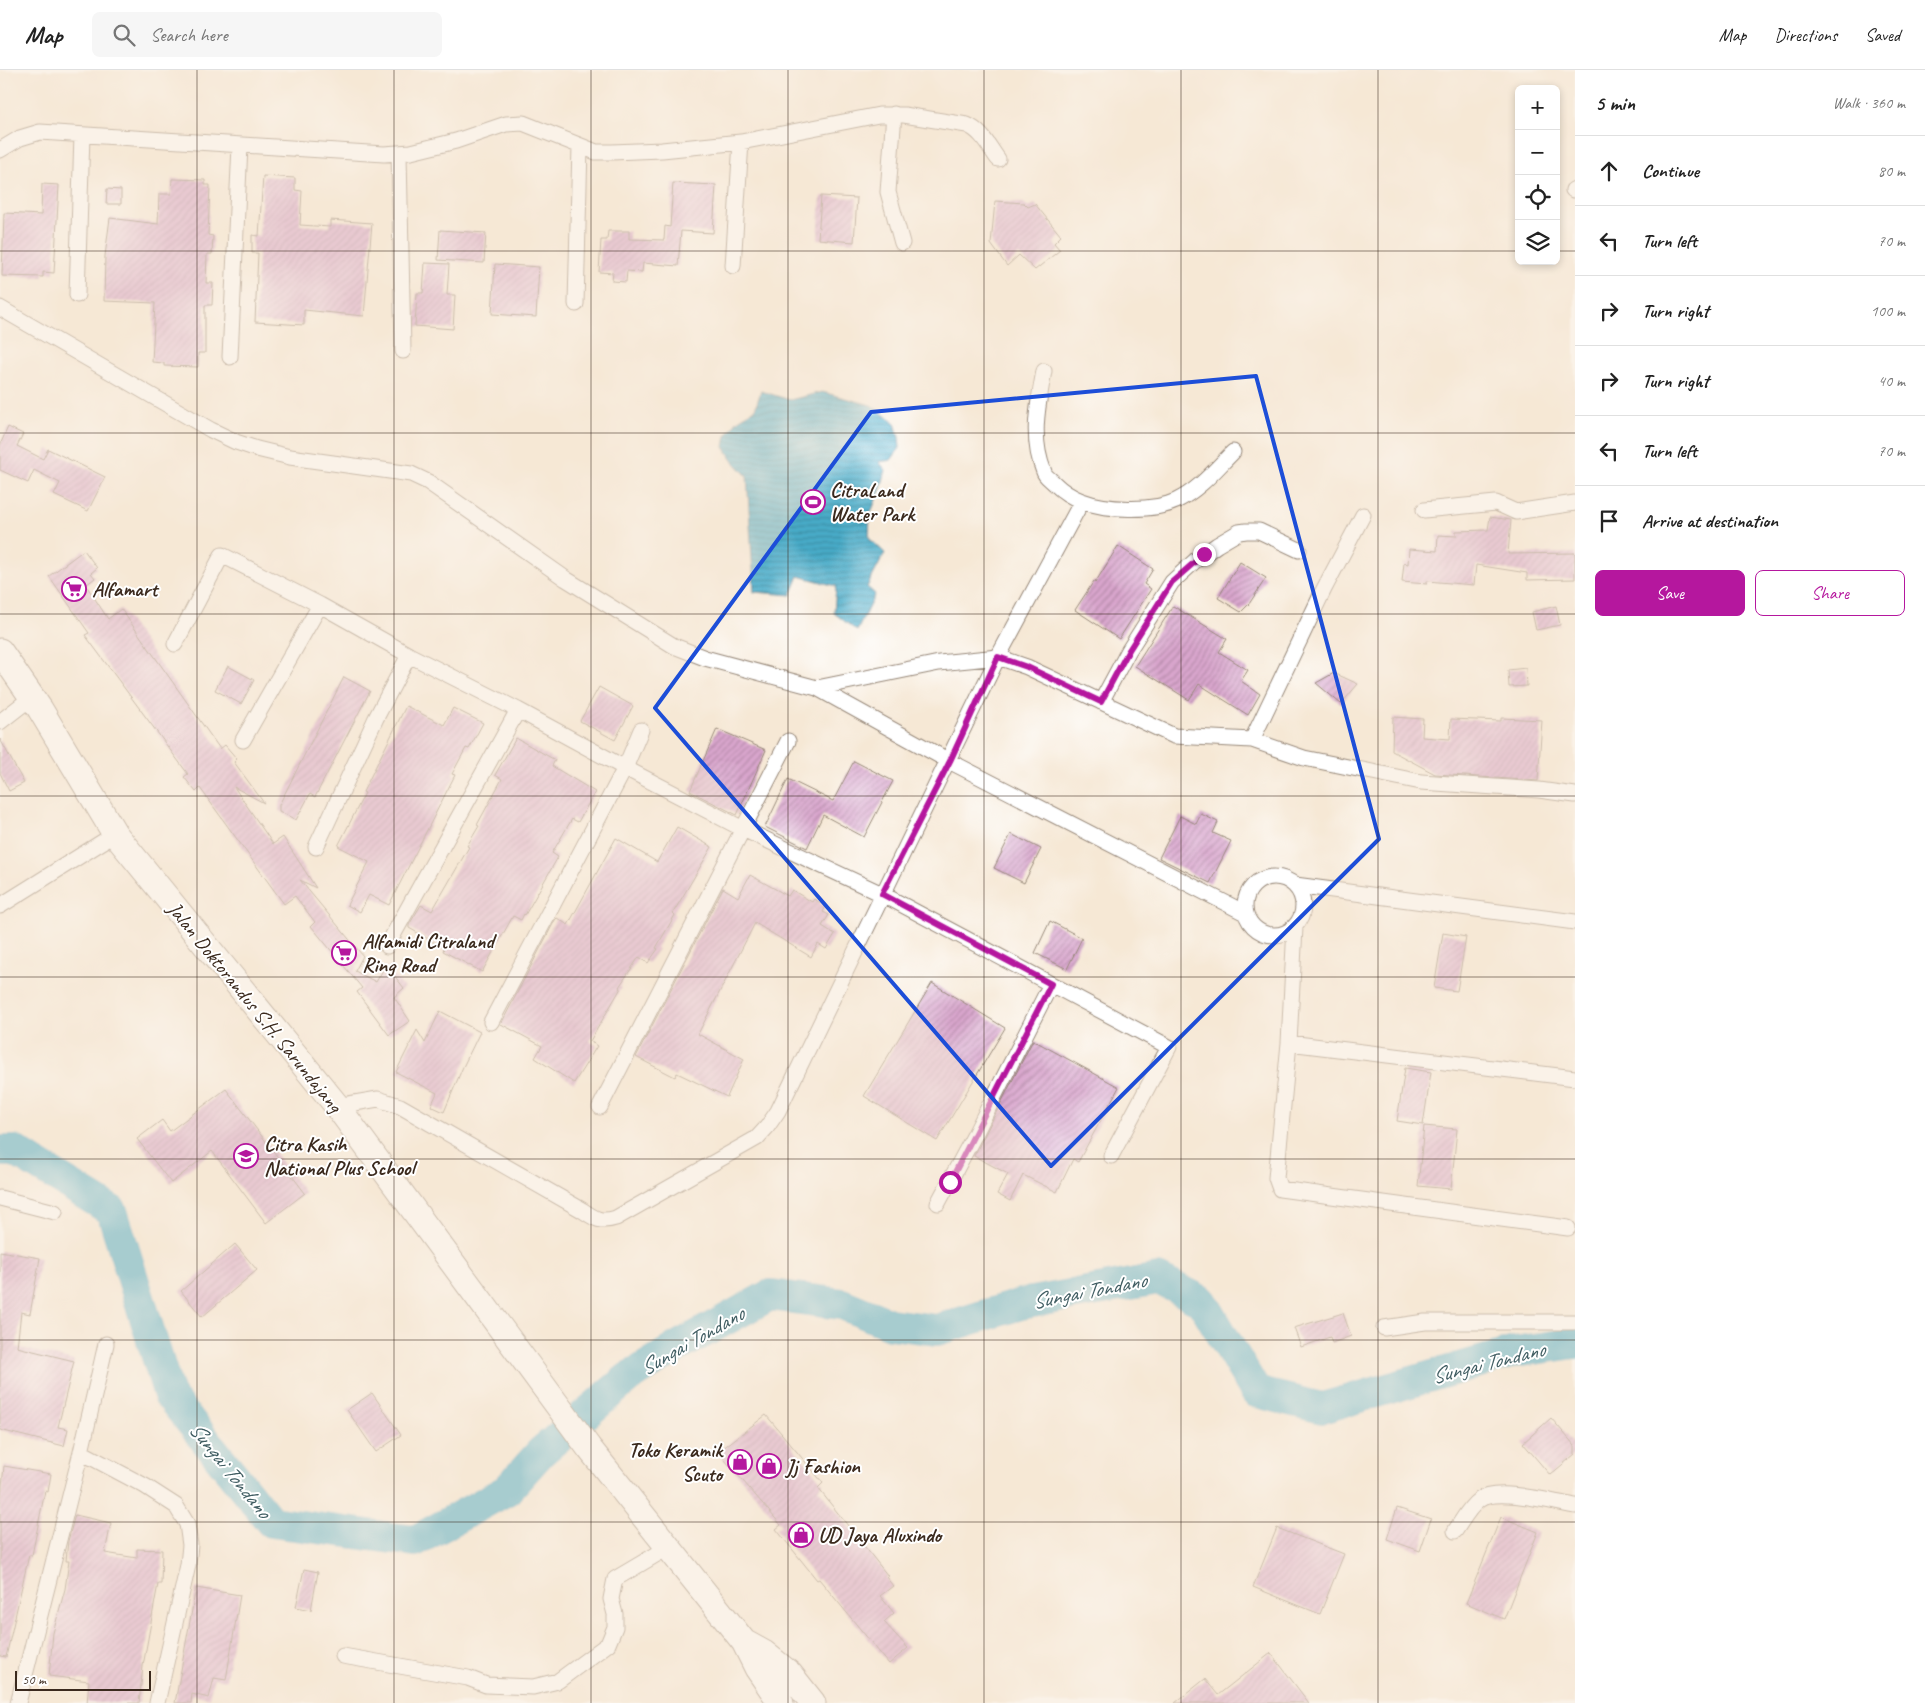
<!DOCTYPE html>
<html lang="en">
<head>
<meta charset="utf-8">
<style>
  body { margin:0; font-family:Caveat,sans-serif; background:#f6f6f6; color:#222 }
  .controls { position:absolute; right:15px; top:15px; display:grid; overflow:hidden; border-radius:8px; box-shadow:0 2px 8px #0003 }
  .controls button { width:45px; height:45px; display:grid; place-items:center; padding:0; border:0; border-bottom:1px solid #e0e0e0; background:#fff; color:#222; font:25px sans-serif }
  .scale { position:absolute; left:15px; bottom:12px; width:136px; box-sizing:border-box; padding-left:5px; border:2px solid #3b2a1e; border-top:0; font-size:14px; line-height:18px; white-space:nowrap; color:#3b2a1e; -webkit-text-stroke:4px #fff; paint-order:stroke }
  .stop { position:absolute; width:15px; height:15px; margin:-11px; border:4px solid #b5179e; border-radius:50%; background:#fff }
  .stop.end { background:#b5179e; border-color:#fff; box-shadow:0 1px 5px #0008 }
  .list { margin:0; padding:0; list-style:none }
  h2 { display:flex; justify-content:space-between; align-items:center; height:65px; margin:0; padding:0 20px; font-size:21px }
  h2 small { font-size:16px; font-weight:400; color:#767676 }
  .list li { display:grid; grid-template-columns:32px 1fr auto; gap:15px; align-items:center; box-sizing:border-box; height:70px; padding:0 20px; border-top:1px solid #e0e0e0 }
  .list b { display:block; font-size:19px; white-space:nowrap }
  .list em { font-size:16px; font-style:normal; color:#767676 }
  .actions { display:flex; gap:10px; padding:15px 20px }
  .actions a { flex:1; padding:11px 0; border:1px solid #b5179e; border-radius:8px; text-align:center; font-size:18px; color:#b5179e }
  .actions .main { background:#b5179e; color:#fff }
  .icon { flex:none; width:28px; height:28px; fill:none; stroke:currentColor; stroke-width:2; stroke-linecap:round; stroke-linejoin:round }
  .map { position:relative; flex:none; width:1575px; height:1633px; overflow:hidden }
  header { display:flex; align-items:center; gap:30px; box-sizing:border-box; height:70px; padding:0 25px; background:#fff; border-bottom:1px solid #e0e0e0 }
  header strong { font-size:24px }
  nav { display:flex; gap:28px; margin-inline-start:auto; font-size:18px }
  .search { width:350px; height:45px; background:#f6f6f6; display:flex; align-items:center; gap:12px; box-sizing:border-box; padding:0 18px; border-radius:8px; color:#767676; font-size:19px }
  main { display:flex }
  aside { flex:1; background:#fff }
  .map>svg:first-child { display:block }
</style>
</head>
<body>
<header>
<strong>Map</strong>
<div class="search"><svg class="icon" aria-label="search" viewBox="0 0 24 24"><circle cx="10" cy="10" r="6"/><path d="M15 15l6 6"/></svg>Search here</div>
<nav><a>Map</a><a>Directions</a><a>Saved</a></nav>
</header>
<main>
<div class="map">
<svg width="1575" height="1633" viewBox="0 0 1575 1633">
  <defs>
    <pattern id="water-rules" width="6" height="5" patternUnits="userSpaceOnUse" patternTransform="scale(1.25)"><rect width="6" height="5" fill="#47aac7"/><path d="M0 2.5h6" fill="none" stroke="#3c8ba1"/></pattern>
    <pattern id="building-hatch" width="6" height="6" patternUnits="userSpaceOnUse" patternTransform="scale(1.25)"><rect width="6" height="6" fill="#d9a6cd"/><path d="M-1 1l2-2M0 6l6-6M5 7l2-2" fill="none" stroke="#b187a6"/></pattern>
  </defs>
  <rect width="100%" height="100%" fill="#fff"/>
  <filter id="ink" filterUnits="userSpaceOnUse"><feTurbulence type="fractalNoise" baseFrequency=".02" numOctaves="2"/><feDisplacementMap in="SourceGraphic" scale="10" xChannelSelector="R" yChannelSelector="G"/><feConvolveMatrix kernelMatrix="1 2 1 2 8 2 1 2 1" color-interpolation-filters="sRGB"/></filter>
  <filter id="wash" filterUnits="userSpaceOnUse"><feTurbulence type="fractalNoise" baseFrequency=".0096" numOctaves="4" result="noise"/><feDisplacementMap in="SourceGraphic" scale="20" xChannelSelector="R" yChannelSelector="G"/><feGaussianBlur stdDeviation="1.12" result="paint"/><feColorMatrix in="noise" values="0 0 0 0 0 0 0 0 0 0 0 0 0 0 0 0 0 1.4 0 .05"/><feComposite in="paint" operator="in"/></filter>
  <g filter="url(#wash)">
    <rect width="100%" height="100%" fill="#f6e8d5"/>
    <path fill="url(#water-rules)" stroke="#416a72" d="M 761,321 L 790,330 L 822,322 L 871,335 L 895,353 L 899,367 L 900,378 L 891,390 L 879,392 L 886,400 L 882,415 L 870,445 L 869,468 L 885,483 L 867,517 L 875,524 L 857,561 L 834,543 L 836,516 L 799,506 L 791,525 L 754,522 L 747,406 L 734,392 L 724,377 L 726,366 L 737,351 L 755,339 Z"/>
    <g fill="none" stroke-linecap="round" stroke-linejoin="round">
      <path stroke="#47aac7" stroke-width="32" d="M 0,1081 L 15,1081 L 112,1141 L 169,1325 L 271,1452 L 415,1471 L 507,1420 L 541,1382 L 628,1308 L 677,1277 L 770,1225 L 842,1234 L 890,1254 L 937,1260 L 1021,1234 L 1158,1209 L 1202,1231 L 1256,1322 L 1322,1338 L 1514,1282 L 1575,1273"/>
    </g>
    <g id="blocks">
      <path fill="url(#building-hatch)" d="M 263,106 L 295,108 L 295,120 L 302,121 L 300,155 L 330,157 L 330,150 L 372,153 L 364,246 L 304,240 L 304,255 L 255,252 L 258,183 L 252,183 L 252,165 L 259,166 Z
        M 172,109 L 205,110 L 205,115 L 210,115 L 208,165 L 213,166 L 212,184 L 207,184 L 206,213 L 213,213 L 212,235 L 205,235 L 205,283 L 198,283 L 198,297 L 164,296 L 164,293 L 152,292 L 155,233 L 104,231 L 105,186 L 110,148 L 158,154 L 159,124 L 171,124 Z
        M 673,113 L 716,115 L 713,163 L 681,161 L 678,196 L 643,193 L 642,202 L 627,201 L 626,212 L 612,211 L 613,203 L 599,202 L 601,170 L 607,170 L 608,161 L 629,161 L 629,169 L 664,170 L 665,156 L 670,157 Z
        M 42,114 L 59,115 L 54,203 L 43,202 L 43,207 L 2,206 L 4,143 L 41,145 Z
        M 107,119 L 121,120 L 121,134 L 106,134 Z
        M 821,126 L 857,128 L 854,172 L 818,169 Z
        M 995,131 L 1024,133 L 1028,137 L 1035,134 L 1061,166 L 1054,173 L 1060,180 L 1035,200 L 1019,185 L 1007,196 L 991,174 Z
        M 440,160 L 486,163 L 484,193 L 438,190 Z
        M 425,193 L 449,194 L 447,225 L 455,225 L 453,259 L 415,256 L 417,223 L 423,223 Z
        M 495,194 L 539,197 L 536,247 L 492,244 Z
        M 8,357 L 23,364 L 17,376 L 43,389 L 48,379 L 105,407 L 88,441 L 54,425 L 60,413 L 34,400 L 28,413 L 0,400 L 0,375 Z
        M 1490,447 L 1511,450 L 1508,484 L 1575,483 L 1575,509 L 1527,510 L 1527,503 L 1476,495 L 1474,515 L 1427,511 L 1427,514 L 1402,512 L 1404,493 L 1408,494 L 1409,479 L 1437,481 L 1438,465 L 1456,466 L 1456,461 L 1488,460 Z
        M 1118,476 L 1153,499 L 1144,514 L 1151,519 L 1119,569 L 1075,540 L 1094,511 L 1095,513 Z
        M 84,480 L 97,498 L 91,503 L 95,508 L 86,515 L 108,549 L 121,539 L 220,679 L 225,675 L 237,689 L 234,692 L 264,733 L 234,717 L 273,774 L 283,767 L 316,818 L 300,810 L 363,886 L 355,901 L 376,912 L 386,895 L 404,918 L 394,927 L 410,951 L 389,965 L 357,922 L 362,918 L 311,856 L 315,852 L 295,826 L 284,834 L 200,718 L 196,722 L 184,707 L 188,704 L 85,565 L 89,563 L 49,506 Z
        M 1240,492 L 1266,508 L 1249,534 L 1241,542 L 1218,528 Z
        M 1173,536 L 1227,569 L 1219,582 L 1248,600 L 1241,611 L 1260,624 L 1248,645 L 1199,614 L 1189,630 L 1135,596 Z
        M 1556,536 L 1560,555 L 1536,560 L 1532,542 Z
        M 228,596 L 254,610 L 241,634 L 215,620 Z
        M 1526,598 L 1527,616 L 1509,617 L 1508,600 Z
        M 1334,603 L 1358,614 L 1341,634 L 1316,613 Z
        M 344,607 L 370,621 L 315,727 L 310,724 L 296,750 L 279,741 L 279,735 Z
        M 599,617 L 633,636 L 615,670 L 580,651 Z
        M 406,636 L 444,655 L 453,638 L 483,653 L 469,679 L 466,678 L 452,704 L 455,705 L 389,835 L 369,825 L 360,842 L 347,835 L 369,792 L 338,776 L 365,723 L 363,722 Z
        M 1393,647 L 1423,649 L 1422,667 L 1450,669 L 1451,649 L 1501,651 L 1501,648 L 1542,650 L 1538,711 L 1435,704 L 1392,681 Z
        M 717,659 L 766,680 L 737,745 L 690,721 Z
        M 516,668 L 555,690 L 552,696 L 595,722 L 578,752 L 572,749 L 552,783 L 558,787 L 525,845 L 524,844 L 521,850 L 513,846 L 482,902 L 443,881 L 444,878 L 409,858 L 409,855 L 421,835 L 432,841 L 469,777 L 467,776 L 479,756 L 477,755 L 502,709 L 495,705 Z
        M 0,669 L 24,713 L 9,721 L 0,703 Z
        M 854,691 L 893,711 L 864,767 L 823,745 L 807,778 L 765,757 L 788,709 L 833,731 Z
        M 1201,744 L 1218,752 L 1213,763 L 1231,771 L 1210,813 L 1159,788 L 1180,746 L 1196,754 Z
        M 677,757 L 712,777 L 673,843 L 675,845 L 656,878 L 658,879 L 648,893 L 639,887 L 619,917 L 621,918 L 590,971 L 597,976 L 574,1013 L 535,988 L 542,976 L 501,954 L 555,850 L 557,848 L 568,855 L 616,768 L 657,792 Z
        M 1011,764 L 1041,779 L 1024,813 L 994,798 Z
        M 750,805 L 788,826 L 792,820 L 812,832 L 814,829 L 826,836 L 823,842 L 829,845 L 822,856 L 835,864 L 826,879 L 818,874 L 811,887 L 755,853 L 698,964 L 744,989 L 727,1027 L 677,1003 L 675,1007 L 636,987 L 723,818 L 738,827 Z
        M 1050,851 L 1082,868 L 1067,899 L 1035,883 Z
        M 1443,863 L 1466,867 L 1457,921 L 1434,918 Z
        M 932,913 L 1005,958 L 937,1071 L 864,1026 Z
        M 440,941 L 480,962 L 462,999 L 444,1042 L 431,1036 L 437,1023 L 396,1002 L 417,960 L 425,973 Z
        M 1033,970 L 1119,1017 L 1078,1092 L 1073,1089 L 1057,1122 L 1023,1105 L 1010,1131 L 997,1124 L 1008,1104 L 974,1086 Z
        M 1405,998 L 1431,1002 L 1423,1055 L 1397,1051 Z
        M 226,1019 L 305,1123 L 266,1153 L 212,1081 L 171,1113 L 137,1069 L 162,1050 L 170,1061 Z
        M 1424,1056 L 1457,1059 L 1451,1119 L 1418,1116 Z
        M 235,1174 L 257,1200 L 202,1247 L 181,1221 Z
        M 0,1181 L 40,1188 L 30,1244 L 21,1242 L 17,1277 L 74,1291 L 58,1357 L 68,1359 L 64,1376 L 0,1360 Z
        M 1343,1243 L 1351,1266 L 1332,1273 L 1330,1267 L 1301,1277 L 1294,1258 Z
        M 372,1323 L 401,1365 L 376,1382 L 347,1340 Z
        M 766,1345 L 823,1413 L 818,1418 L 888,1506 L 886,1507 L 893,1516 L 880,1526 L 894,1543 L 884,1552 L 908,1578 L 889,1594 L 819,1509 L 817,1510 L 776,1459 L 781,1455 L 718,1382 Z
        M 1551,1348 L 1575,1376 L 1575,1384 L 1550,1405 L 1523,1373 Z
        M 4,1396 L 51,1404 L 48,1422 L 45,1421 L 32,1485 L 29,1485 L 6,1587 L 0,1586 L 0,1435 Z
        M 1397,1438 L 1431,1449 L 1420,1481 L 1387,1469 Z
        M 75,1445 L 111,1453 L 105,1483 L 137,1488 L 137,1479 L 162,1480 L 161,1514 L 158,1514 L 143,1596 L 139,1633 L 87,1633 L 89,1611 L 49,1606 L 53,1563 L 65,1519 L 69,1491 L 66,1491 L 68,1471 Z
        M 1501,1447 L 1538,1462 L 1504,1549 L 1466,1533 Z
        M 1277,1458 L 1344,1484 L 1320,1544 L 1253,1517 Z
        M 304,1499 L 318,1502 L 311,1540 L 296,1537 Z
        M 196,1518 L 240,1525 L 226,1610 L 214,1608 L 209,1628 L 192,1624 L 191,1633 L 175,1633 Z
        M 1271,1583 L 1309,1633 L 1175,1633 L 1205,1609 L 1218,1625 Z"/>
    </g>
  </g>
  <g filter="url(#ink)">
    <use href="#blocks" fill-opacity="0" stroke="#98897a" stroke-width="1"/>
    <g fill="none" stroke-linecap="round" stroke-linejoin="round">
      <defs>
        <path id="minor" d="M 894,44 L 888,122 L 902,173
          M 0,80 L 20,68 L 40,62 L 384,84 L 411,82 L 456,71 L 506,54 L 523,53 L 596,82 L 612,82 L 662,80 L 741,72 L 879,45 L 904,45 L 967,55 C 982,61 989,77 998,89
          M 399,84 L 403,281
          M 1573,120 L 1575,119
          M 733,196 L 741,72
          M 77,225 L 82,65
          M 576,234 L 580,76
          M 0,238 L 211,360 L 236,372 L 257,379 L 290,387 L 411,404 L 428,412 L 566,509 L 674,576 L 705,588 L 817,618 L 949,691 L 1245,843
          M 230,287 L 240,76
          M 1044,301 C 1038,335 1030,368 1044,402 C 1045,406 1050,409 1054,413 C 1062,421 1071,427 1082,431 C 1105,440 1153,442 1176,431 C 1199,420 1215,400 1233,382
          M 1424,440 L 1496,433 L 1516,442 L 1575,433
          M 175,574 L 222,485 L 320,535 L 409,585 L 518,640 L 625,698 L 743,759 L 882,824 L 1169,977 L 1111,1086
          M 817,618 L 939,593 L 998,587 L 1027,597 L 1174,666 L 1252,670 L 1304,688 L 1421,712 L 1539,720 L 1575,725
          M 1101,632 L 1129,580 L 1172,512 L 1196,490 L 1217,475 L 1239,462 L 1246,461 L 1259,461 L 1299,480
          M 0,652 L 32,627
          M 243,670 L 320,535
          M 1252,670 L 1324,519 L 1363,445
          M 316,777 L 376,648 L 409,585
          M1245 836a29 29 0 1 1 58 0a29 29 0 1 1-58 0Z
          M 1295,815 L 1575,852
          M 0,836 L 115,764
          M 1295,857 L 1289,973 L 1276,1108 L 1280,1119 L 1568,1158
          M 387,876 L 518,640
          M 491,952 L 625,698 L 641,660
          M 1289,973 L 1575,1008
          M 337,1036 L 378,1029 L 400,1036 L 582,1140 C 595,1149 601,1153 616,1148 L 757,1068 L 767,1057 L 778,1041 L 998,587 L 1082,431
          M 600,1037 L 788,671
          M 0,1128 L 55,1142
          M 938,1133 L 974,1066 L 1051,914
          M 1384,1258 L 1425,1252 L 1575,1252
          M 81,1382 L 145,1416 L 176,1436 L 187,1454 L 190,1475 L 188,1495 L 157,1633
          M 1455,1461 C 1462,1451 1469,1437 1479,1430 C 1496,1417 1553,1432 1575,1436
          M 343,1586 L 468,1608 L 486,1615 L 533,1617 L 558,1611 L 608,1574 L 615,1557 L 615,1544 L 611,1529 L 615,1509 L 669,1477
          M 18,1633 L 81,1382 L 106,1274"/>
        <path id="trunk" d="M 0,581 L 40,639 L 115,764 L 337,1036 L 589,1378 L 744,1572 L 757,1598 L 781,1633
          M 744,1572 L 764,1583 L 790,1604 L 813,1633"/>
      </defs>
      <use href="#minor" stroke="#98897a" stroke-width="17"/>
      <use href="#trunk" stroke="#98897a" stroke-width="27"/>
      <use href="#minor" stroke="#fff" stroke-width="15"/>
      <use href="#trunk" stroke="#fff" stroke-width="25"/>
    </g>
  </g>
  <g fill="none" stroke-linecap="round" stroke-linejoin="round" filter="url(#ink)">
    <path stroke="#b5179e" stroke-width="6" d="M 950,1112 L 1051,914 L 882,824 L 950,691 L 998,587 L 1027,597 L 1101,632 L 1129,580 L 1172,512 L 1204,484"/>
  </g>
  <path d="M0 0H1575V1633H0ZM 1256,306 L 1379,769 L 1051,1096 L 655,638 L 871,342 Z" fill="#f6e8d5" fill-opacity=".55" fill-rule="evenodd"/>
  <path fill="none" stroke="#1d4ed8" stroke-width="4" stroke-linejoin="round" d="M 1256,306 L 1379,769 L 1051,1096 L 655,638 L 871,342 Z"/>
  <path fill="none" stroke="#3b2a1e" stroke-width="1" stroke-opacity="0.55" d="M 197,0 L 197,1633M 394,0 L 394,1633M 591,0 L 591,1633M 788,0 L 788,1633M 984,0 L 984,1633M 1181,0 L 1181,1633M 1378,0 L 1378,1633M 0,181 L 1519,181M 1556,181 L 1575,181M 0,363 L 1575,363M 0,544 L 1575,544M 0,726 L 1575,726M 0,907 L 1575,907M 0,1089 L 1575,1089M 0,1270 L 1575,1270M 0,1452 L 1575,1452"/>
  <defs>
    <symbol id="stadium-ring" viewBox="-11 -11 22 22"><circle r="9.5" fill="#fff" stroke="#b5179e" stroke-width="1.5"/><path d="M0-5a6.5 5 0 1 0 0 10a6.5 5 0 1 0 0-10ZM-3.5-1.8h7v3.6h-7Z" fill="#b5179e"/></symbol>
    <symbol id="supermarket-ring" viewBox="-11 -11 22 22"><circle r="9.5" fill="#fff" stroke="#b5179e" stroke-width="1.5"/><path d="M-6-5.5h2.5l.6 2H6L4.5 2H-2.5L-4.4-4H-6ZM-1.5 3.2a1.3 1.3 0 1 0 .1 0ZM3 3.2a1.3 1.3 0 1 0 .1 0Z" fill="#b5179e"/></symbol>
    <symbol id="school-ring" viewBox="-11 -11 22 22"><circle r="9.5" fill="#fff" stroke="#b5179e" stroke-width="1.5"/><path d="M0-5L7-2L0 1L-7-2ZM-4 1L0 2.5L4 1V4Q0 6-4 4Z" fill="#b5179e"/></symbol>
    <symbol id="shop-ring" viewBox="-11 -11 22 22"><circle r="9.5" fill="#fff" stroke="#b5179e" stroke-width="1.5"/><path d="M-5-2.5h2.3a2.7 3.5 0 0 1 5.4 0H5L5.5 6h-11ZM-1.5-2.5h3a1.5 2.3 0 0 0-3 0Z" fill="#b5179e"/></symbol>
  </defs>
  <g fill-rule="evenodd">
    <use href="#stadium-ring" x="799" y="418" width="28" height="28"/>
    <use href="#supermarket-ring" x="60" y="505" width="28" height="28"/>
    <use href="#supermarket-ring" x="330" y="869" width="28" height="28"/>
    <use href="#school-ring" x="232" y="1072" width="28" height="28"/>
    <use href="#shop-ring" x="726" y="1378" width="28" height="28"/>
    <use href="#shop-ring" x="755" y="1382" width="28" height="28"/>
    <use href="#shop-ring" x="787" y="1451" width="28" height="28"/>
  </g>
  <g text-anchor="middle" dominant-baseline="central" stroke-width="4" stroke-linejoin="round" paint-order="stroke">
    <g font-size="21" font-weight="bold" fill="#3b2a1e" stroke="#fff" text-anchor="start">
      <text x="830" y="420">CitraLand<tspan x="830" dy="24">Water Park</tspan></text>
      <text x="92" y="519">Alfamart</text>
      <text x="362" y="871">Alfamidi Citraland<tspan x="362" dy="24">Ring Road</tspan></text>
      <text x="264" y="1074">Citra Kasih<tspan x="264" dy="24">National Plus School</tspan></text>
      <text x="722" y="1380" text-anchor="end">Toko Keramik<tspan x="722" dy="24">Scuto</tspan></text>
      <text x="786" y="1396">Jj Fashion</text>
      <text x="818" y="1465">UD Jaya Aluxindo</text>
    </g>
    <g font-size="21" fill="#3b2a1e" stroke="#fff">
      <text transform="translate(255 937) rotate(51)">Jalan Doktorandus S.H. Sarundajang</text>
    </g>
    <g font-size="22" font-style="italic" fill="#405d62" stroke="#fff">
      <text transform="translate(1089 1221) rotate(-11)">Sungai Tondano</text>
      <text transform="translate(692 1271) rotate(-30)">Sungai Tondano</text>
      <text transform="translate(1488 1293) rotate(-14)">Sungai Tondano</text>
      <text transform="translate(230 1400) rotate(51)">Sungai Tondano</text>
    </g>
  </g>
</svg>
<div class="controls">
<button>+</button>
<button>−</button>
<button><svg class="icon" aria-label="locate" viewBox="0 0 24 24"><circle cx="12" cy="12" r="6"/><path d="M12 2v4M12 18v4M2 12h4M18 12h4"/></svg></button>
<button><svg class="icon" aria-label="layers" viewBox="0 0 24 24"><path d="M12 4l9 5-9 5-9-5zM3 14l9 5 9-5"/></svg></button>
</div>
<div class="scale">50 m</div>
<div class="stop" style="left:950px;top:1112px"></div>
<div class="stop end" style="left:1204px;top:484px"></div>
</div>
<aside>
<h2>5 min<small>Walk · 360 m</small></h2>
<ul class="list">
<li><svg class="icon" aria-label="ahead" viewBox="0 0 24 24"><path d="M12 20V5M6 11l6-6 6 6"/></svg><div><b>Continue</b></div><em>80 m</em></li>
<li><svg class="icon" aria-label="left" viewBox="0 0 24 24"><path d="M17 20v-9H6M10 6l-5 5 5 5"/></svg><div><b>Turn left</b></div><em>70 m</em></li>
<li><svg class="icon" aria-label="right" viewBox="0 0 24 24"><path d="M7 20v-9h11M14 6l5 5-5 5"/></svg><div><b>Turn right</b></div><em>100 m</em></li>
<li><svg class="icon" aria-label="right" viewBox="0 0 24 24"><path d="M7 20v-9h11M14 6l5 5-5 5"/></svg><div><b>Turn right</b></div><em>40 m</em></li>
<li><svg class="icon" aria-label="left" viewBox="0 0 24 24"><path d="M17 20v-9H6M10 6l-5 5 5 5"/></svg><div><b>Turn left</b></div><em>70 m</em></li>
<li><svg class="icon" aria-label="arrive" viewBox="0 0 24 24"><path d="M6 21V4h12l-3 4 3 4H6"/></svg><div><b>Arrive at destination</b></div></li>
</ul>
<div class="actions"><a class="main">Save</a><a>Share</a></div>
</aside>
</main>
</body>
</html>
